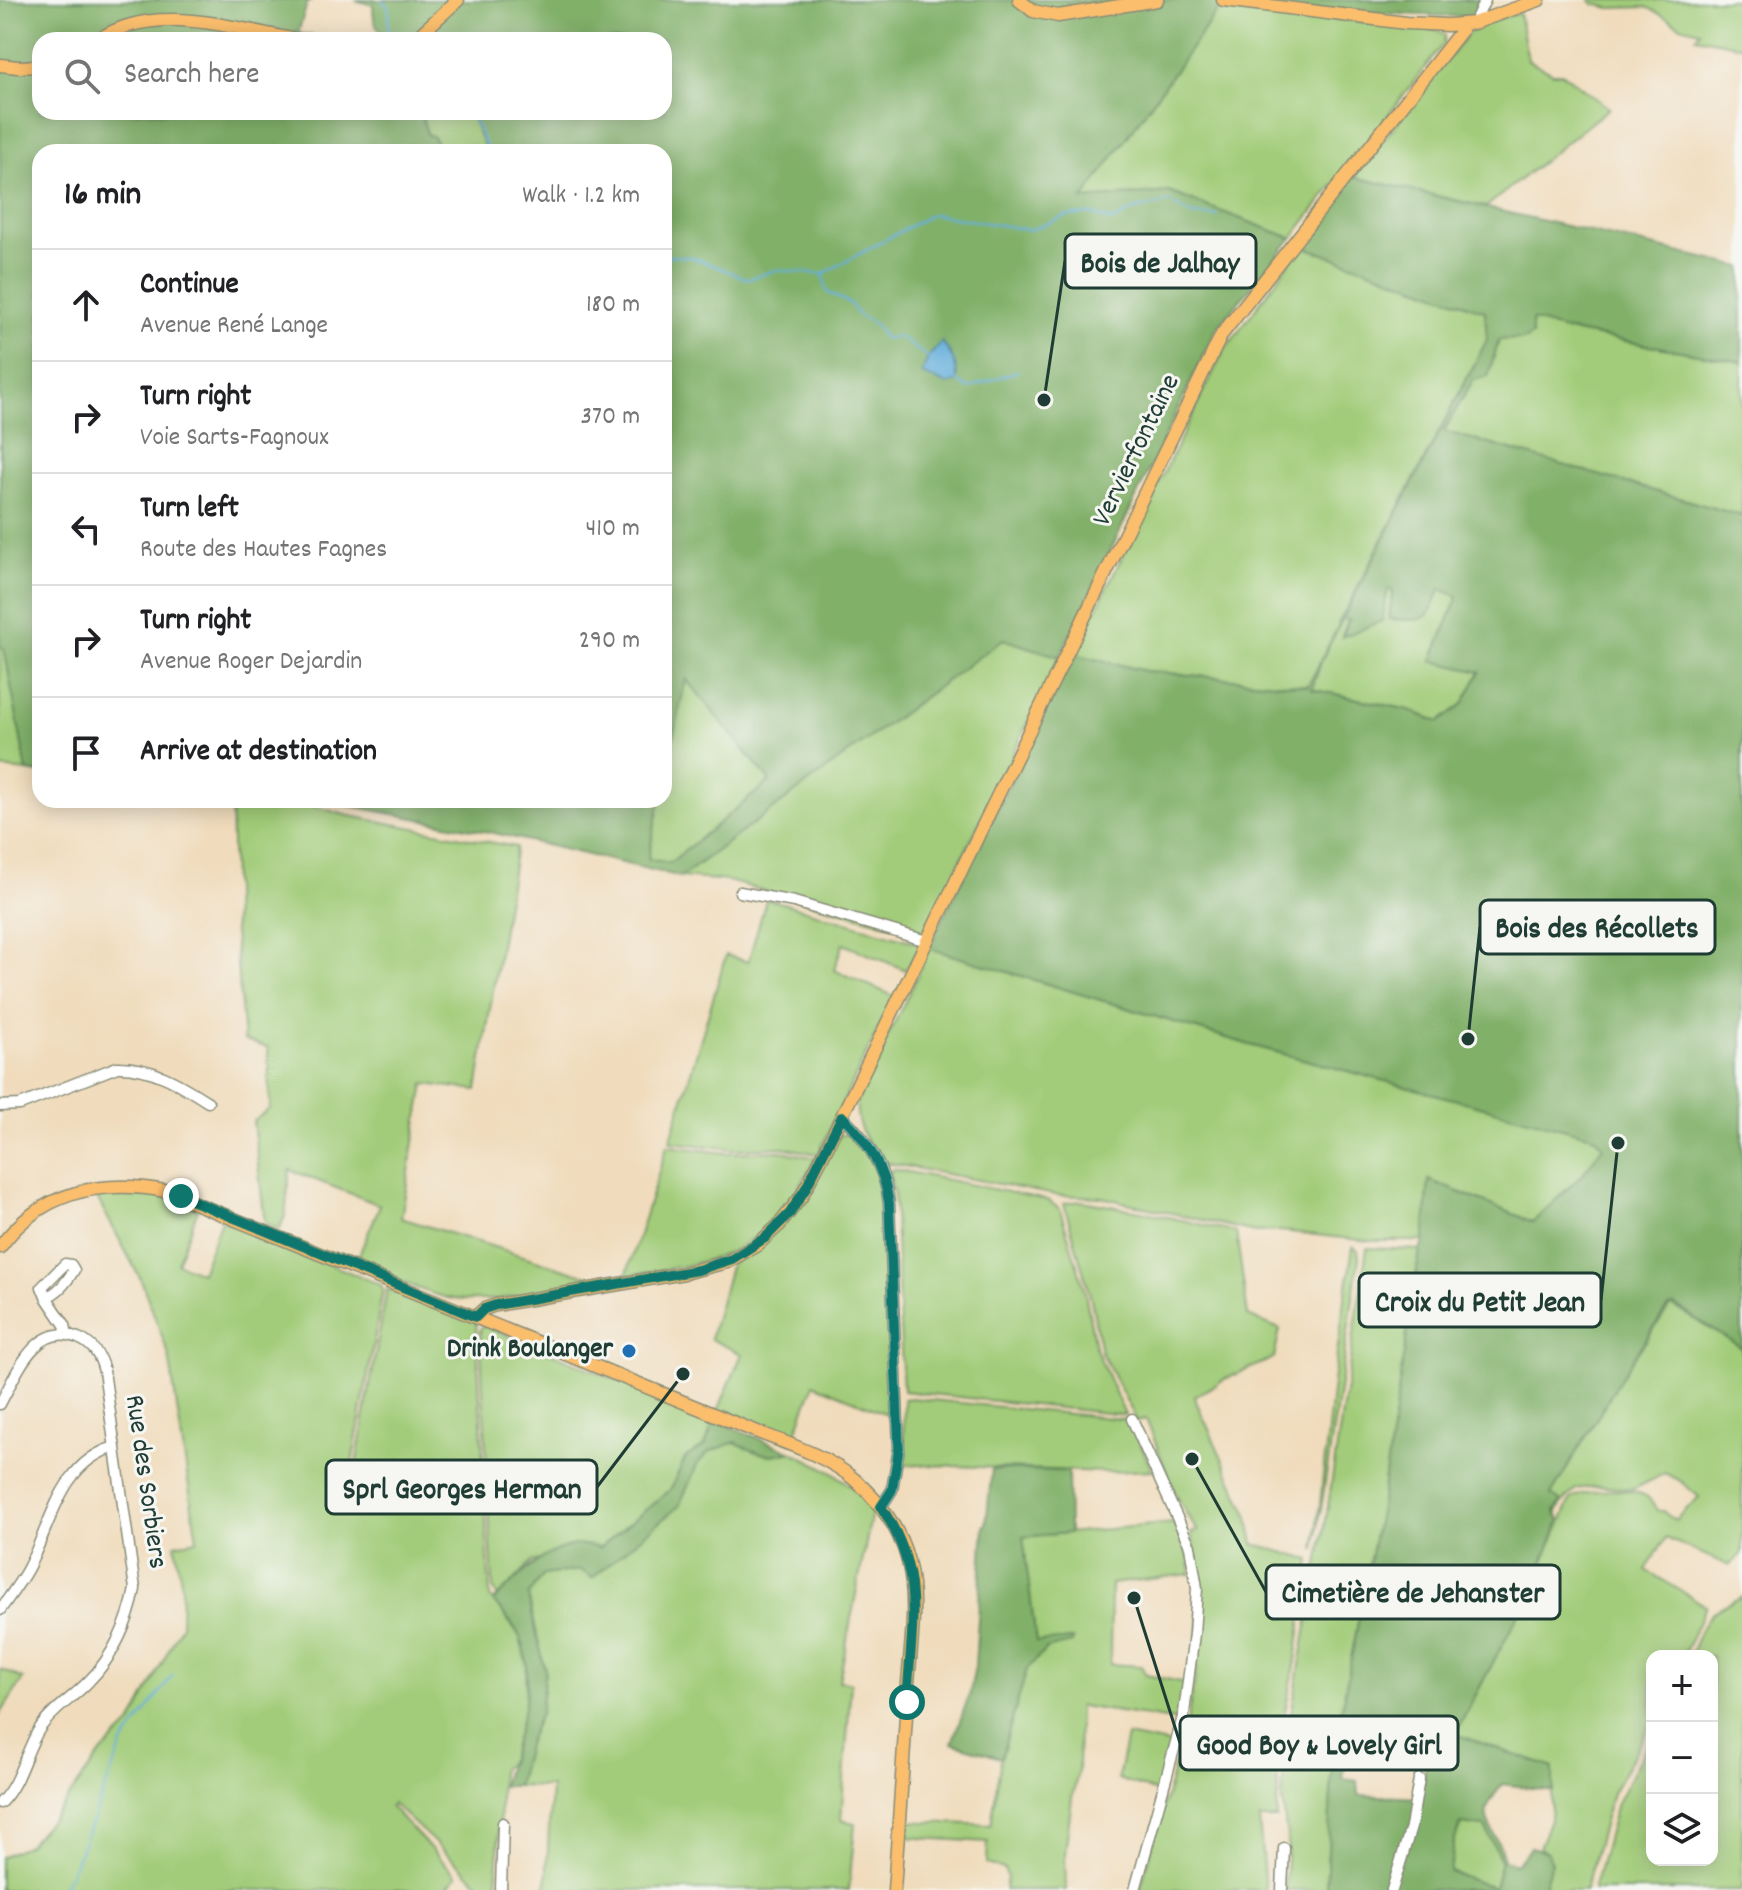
<!DOCTYPE html>
<html lang="en">
<head>
<meta charset="utf-8">
<style>
  body { margin:0; font-family:Dekko,sans-serif; background:#f2f2f2; color:#202124 }
  .controls { position:absolute; right:24px; bottom:24px; display:grid; overflow:hidden; border-radius:16px; box-shadow:0 4px 20px #0003 }
  .controls button { width:72px; height:72px; display:grid; place-items:center; padding:0; border:0; border-bottom:2px solid #e0e0e0; background:#fff; color:#202124; font:40px sans-serif }
  .stop { position:absolute; width:24px; height:24px; margin:-18px; border:6px solid #0f766e; border-radius:50%; background:#fff }
  .stop.end { background:#0f766e; border-color:#fff; box-shadow:0 2px 8px #0008 }
  .list { margin:0; padding:0; list-style:none }
  h2 { display:flex; justify-content:space-between; align-items:center; height:104px; margin:0; padding:0 32px; font-size:34px }
  h2 small { font-size:26px; font-weight:400; color:#757577 }
  .list li { display:grid; grid-template-columns:52px 1fr auto; gap:24px; align-items:center; box-sizing:border-box; height:112px; padding:0 32px; border-top:2px solid #e0e0e0 }
  .list b { display:block; font-size:30px; white-space:nowrap }
  .list p { margin:0; font-size:26px; white-space:nowrap; color:#757577 }
  .list em { font-size:26px; font-style:normal; color:#757577 }
  .icon { flex:none; width:44px; height:44px; fill:none; stroke:currentColor; stroke-width:2; stroke-linecap:round; stroke-linejoin:round }
  .map { position:relative; flex:none; width:1742px; height:1890px; overflow:hidden }
  .search { position:absolute; background:#fff; box-shadow:0 4px 20px #0003; left:32px; top:32px; width:640px; height:88px; display:flex; align-items:center; gap:20px; box-sizing:border-box; padding:0 28px; border-radius:24px; color:#757577; font-size:30px }
  .panel { position:absolute; background:#fff; box-shadow:0 4px 20px #0003; left:32px; top:144px; width:640px; height:664px; border-radius:24px }
  .map>svg:first-child { display:block }
</style>
</head>
<body>
<div class="map">
<svg width="1742" height="1890" viewBox="0 0 1742 1890">
  <rect width="100%" height="100%" fill="#f6f6f2"/>
  <filter id="ink" filterUnits="userSpaceOnUse"><feTurbulence type="fractalNoise" baseFrequency=".0125" numOctaves="2"/><feDisplacementMap in="SourceGraphic" scale="16" xChannelSelector="R" yChannelSelector="G"/><feConvolveMatrix kernelMatrix="1 2 1 2 8 2 1 2 1" color-interpolation-filters="sRGB"/></filter>
  <filter id="wash" filterUnits="userSpaceOnUse"><feTurbulence type="fractalNoise" baseFrequency=".006" numOctaves="4" result="noise"/><feDisplacementMap in="SourceGraphic" scale="32" xChannelSelector="R" yChannelSelector="G"/><feGaussianBlur stdDeviation="1.8" result="paint"/><feColorMatrix in="noise" values="0 0 0 0 0 0 0 0 0 0 0 0 0 0 0 0 0 1.4 0 .05"/><feComposite in="paint" operator="in"/></filter>
  <g filter="url(#wash)">
    <rect width="100%" height="100%" fill="#f0dcbc"/>
    <path fill="#a2cc79" stroke="#608456" stroke-width="2" d="M 1590,0 L 1742,0 L 1742,46 L 1696,37 L 1700,31 L 1681,26 L 1647,7 L 1611,8 L 1593,4 Z
      M 1221,6 L 1437,30 L 1445,35 L 1444,43 L 1292,238 L 1169,192 L 1082,200 Z
      M 1519,13 L 1528,60 L 1553,73 L 1562,73 L 1609,108 L 1486,207 L 1354,177 L 1468,34 L 1485,23 Z
      M 421,112 L 469,112 L 487,152 L 443,152 L 432,136 L 427,135 Z
      M 1302,246 L 1485,311 L 1487,340 L 1338,624 L 1342,619 L 1349,619 L 1342,635 L 1388,589 L 1393,589 L 1389,619 C 1423,620 1429,623 1440,589 L 1458,596 L 1432,660 L 1480,672 L 1463,704 L 1439,722 L 1409,710 L 1311,689 L 1320,663 L 1308,686 L 1146,671 L 1074,654 L 1224,351 Z
      M 1532,320 L 1564,330 L 1742,362 L 1742,516 L 1443,431 L 1473,380 L 1488,376 L 1499,340 Z
      M 1003,639 L 1060,657 L 925,934 L 728,881 L 681,877 Z
      M 0,647 L 4,647 L 27,771 L 0,768 Z
      M 685,678 L 770,781 L 670,863 L 647,859 L 660,800 L 664,800 L 664,780 Z
      M 231,800 L 296,801 L 345,815 L 516,847 L 477,1090 L 424,1084 L 401,1218 L 600,1280 C 555,1289 498,1305 454,1299 C 429,1296 381,1272 356,1262 L 380,1205 L 290,1170 L 285,1216 L 279,1230 L 265,1223 L 253,1121 L 270,1109 L 268,1048 L 244,1040 L 234,932 Z
      M 766,900 L 772,900 L 921,944 L 906,970 L 843,944 L 834,970 L 894,996 L 818,1154 L 782,1147 L 736,1149 L 670,1142 L 726,955 L 748,962 Z
      M 928,948 L 1250,1045 L 1597,1137 L 1603,1146 L 1583,1174 L 1533,1222 L 1429,1180 L 1424,1241 L 1369,1241 L 1281,1231 L 1255,1232 L 1101,1197 L 1055,1195 L 884,1162 C 866,1144 852,1122 858,1096 L 918,975 Z
      M 846,1134 C 865,1138 871,1160 879,1176 L 894,1417 L 814,1384 L 792,1443 L 717,1413 L 742,1354 L 710,1339 L 731,1263 L 761,1246 L 838,1136 Z
      M 667,1146 L 727,1153 L 781,1151 L 816,1158 C 763,1254 729,1260 626,1276 Z
      M 893,1169 L 1047,1200 L 1060,1209 L 1085,1292 L 1095,1347 L 1125,1415 L 903,1391 L 894,1195 L 889,1173 Z
      M 127,1189 L 163,1195 L 198,1209 L 177,1263 L 201,1273 L 221,1220 L 381,1285 L 383,1290 L 344,1508 L 348,1510 L 387,1289 L 476,1322 L 490,1597 L 519,1635 L 527,1665 L 524,1715 L 508,1764 L 501,1769 L 497,1890 L 486,1890 L 392,1803 L 390,1806 L 457,1876 L 445,1890 L 0,1890 L 0,1857 L 28,1845 L 59,1810 L 102,1752 L 131,1724 L 181,1626 L 182,1588 L 175,1544 L 197,1540 L 169,1355 L 140,1278 L 94,1192 Z
      M 1081,1201 L 1140,1211 L 1236,1232 L 1248,1316 L 1280,1329 L 1274,1358 L 1225,1379 L 1194,1397 L 1248,1515 L 1254,1544 L 1310,1560 L 1296,1661 L 1278,1742 C 1245,1746 1216,1744 1185,1732 L 1196,1672 L 1201,1574 L 1191,1533 L 1198,1531 C 1175,1503 1160,1451 1146,1419 L 1137,1421 L 1101,1352 L 1091,1299 L 1064,1203 Z
      M 1353,1246 L 1358,1250 L 1359,1258 L 1315,1550 L 1334,1374 Z
      M 1367,1248 L 1420,1250 L 1381,1502 L 1333,1753 L 1326,1890 L 1285,1890 L 1288,1843 L 1282,1800 L 1285,1749 L 1325,1526 Z
      M 1671,1305 L 1742,1348 L 1742,1553 L 1730,1566 L 1666,1538 L 1646,1570 L 1706,1606 L 1683,1656 L 1652,1656 L 1652,1722 L 1612,1793 L 1585,1890 L 1543,1890 L 1551,1863 L 1547,1852 L 1539,1848 L 1550,1819 L 1553,1768 L 1455,1734 L 1534,1585 L 1571,1499 C 1586,1489 1630,1487 1646,1496 C 1651,1499 1654,1507 1658,1511 L 1664,1511 L 1675,1520 L 1699,1497 L 1679,1480 L 1665,1473 L 1634,1489 L 1597,1486 L 1576,1489 L 1563,1502 L 1556,1514 L 1551,1495 L 1627,1368 Z
      M 483,1325 L 714,1420 L 705,1446 L 686,1457 L 670,1490 L 598,1549 L 592,1546 L 532,1562 L 498,1597 L 493,1588 L 480,1330 Z
      M 912,1398 L 1130,1420 L 1152,1470 L 1105,1472 L 903,1464 L 904,1399 Z
      M 735,1442 C 755,1452 767,1459 790,1451 C 824,1467 847,1478 873,1507 L 839,1681 L 851,1683 L 841,1820 L 855,1823 L 849,1890 L 546,1890 L 551,1787 L 517,1786 L 528,1741 L 540,1714 L 545,1670 L 528,1595 L 543,1575 L 580,1570 L 679,1506 L 698,1463 L 709,1452 Z
      M 1174,1523 L 1187,1548 L 1191,1574 L 1111,1584 L 1110,1664 L 1141,1666 L 1146,1675 L 1186,1683 L 1180,1721 L 1079,1706 L 1078,1772 L 1072,1798 L 1065,1853 L 1066,1890 L 1005,1890 L 1007,1876 L 1004,1869 L 987,1864 L 988,1842 L 903,1837 L 904,1821 L 991,1825 L 1001,1758 L 1027,1669 L 1046,1649 L 1072,1639 L 1036,1643 L 1023,1537 Z
      M 1742,1597 L 1742,1890 L 1593,1890 L 1617,1803 L 1652,1735 L 1652,1860 L 1712,1860 L 1712,1656 L 1690,1656 C 1706,1619 1703,1613 1742,1597 Z
      M 0,1669 L 23,1679 L 0,1715 Z
      M 1127,1736 L 1172,1745 L 1157,1792 L 1118,1779 Z
      M 1183,1737 L 1208,1745 L 1278,1752 L 1277,1819 L 1259,1819 L 1265,1890 L 1140,1890 Z
      M 1461,1824 L 1485,1827 L 1501,1860 L 1494,1888 L 1450,1873 L 1454,1842 Z"/>
    <path fill="#81b069" stroke="#50764e" stroke-width="2" fill-rule="evenodd" d="M 0,0 L 312,0 L 307,4 L 298,33 L 331,40 L 40,40 L 40,112 L 421,112 L 427,135 L 432,136 L 443,152 L 40,152 L 40,773 L 27,771 L 4,648 L 0,647 Z
      M 355,0 L 1489,0 L 1485,8 L 1471,17 L 1221,6 L 1083,199 L 1169,192 L 1292,238 L 1216,329 L 1060,657 L 1003,639 L 681,877 L 499,834 L 319,800 L 660,800 L 648,859 L 670,863 L 770,781 L 686,679 L 664,780 L 664,152 L 487,152 L 469,112 L 664,112 L 664,40 L 392,40 C 376,31 373,23 373,5 Z
      M 1354,177 L 1742,267 L 1742,362 L 1564,330 L 1532,320 L 1532,335 L 1526,339 L 1499,340 L 1488,376 L 1473,380 L 1444,431 L 1742,516 L 1742,1348 L 1674,1305 L 1667,1308 L 1627,1368 L 1551,1495 L 1561,1501 L 1555,1512 L 1560,1519 L 1534,1585 L 1455,1734 L 1553,1768 L 1553,1791 L 1503,1784 C 1470,1822 1495,1820 1504,1860 L 1516,1864 L 1531,1847 L 1547,1852 L 1551,1863 L 1543,1890 L 1326,1890 L 1333,1753 L 1381,1502 L 1420,1250 L 1424,1241 L 1429,1180 L 1533,1222 L 1583,1174 L 1603,1146 L 1596,1137 L 1250,1045 L 928,948 L 1074,654 L 1146,671 L 1308,686 L 1487,340 L 1485,311 L 1302,246 ZM 1388,589 L 1393,590 L 1389,619 C 1427,620 1426,625 1440,589 L 1458,596 L 1432,661 L 1480,672 L 1463,704 L 1439,722 L 1409,710 L 1312,689 L 1323,656 L 1342,619 L 1349,620 L 1342,637 L 1382,621 ZM 1346,1742 L 1428,1749 L 1420,1798 L 1359,1795 L 1358,1781 L 1343,1779 ZM 1460,1824 L 1485,1827 L 1501,1860 L 1494,1888 L 1450,1872 L 1454,1842 Z
      M 714,1420 L 790,1451 C 767,1459 755,1452 735,1442 L 709,1452 L 698,1463 L 679,1506 L 592,1578 L 580,1570 L 543,1575 L 528,1596 L 545,1670 L 540,1714 L 528,1741 L 517,1786 L 502,1786 C 514,1742 541,1680 519,1635 C 513,1623 501,1611 493,1601 C 520,1577 557,1532 599,1548 L 670,1490 L 686,1457 L 705,1446 Z
      M 992,1469 L 1068,1471 L 1069,1533 L 1023,1537 L 1036,1642 L 1073,1639 L 1072,1643 L 1046,1649 L 1027,1669 L 1001,1758 L 952,1743 L 970,1693 L 975,1666 L 984,1526 L 986,1525 Z"/>
    <path fill="#63aedb" stroke="#417688" stroke-width="2" d="M 942,342 C 951,353 958,366 957,381 L 948,385 L 922,374 L 928,357 Z"/>
    <g fill="none" stroke-linecap="round" stroke-linejoin="round">
      <path stroke="#63aedb" stroke-width="2" d="M 382,0 C 395,12 386,16 389,31 L 399,36
        M 469,112 L 489,152
        M 664,256 L 692,257 L 748,279 L 776,270 L 823,274 L 827,292 L 851,304 L 857,314 L 876,325 L 884,339 L 898,336 L 929,358
        M 823,274 L 932,214 L 1030,230 L 1066,216 L 1091,214 L 1112,221 L 1134,210 L 1170,202 L 1192,215 L 1218,216
        M 956,380 L 968,388 L 1018,371
        M 61,1890 L 74,1866 L 123,1743 L 173,1675"/>
    </g>
  </g>
  <g filter="url(#ink)">
    <g fill="none" stroke-linecap="round" stroke-linejoin="round">
      <defs>
        <path id="minor" d="M 1474,23 L 1485,0
          M 740,892 L 794,902 L 927,941
          M 0,1106 L 20,1105 L 117,1067 C 151,1066 180,1084 208,1102
          M 842,1116 C 868,1141 885,1167 889,1203 L 899,1448 L 892,1490 L 881,1507
          M 46,1297 L 42,1287 L 65,1264 L 71,1265 L 74,1270 C 68,1280 59,1293 46,1297 L 65,1325 L 67,1334
          M 0,1404 C 16,1375 36,1320 78,1338 C 93,1344 100,1355 104,1371 L 135,1589 C 129,1622 113,1657 89,1681 C 73,1698 53,1709 40,1728 C 25,1751 20,1784 0,1803
          M 1132,1419 L 1190,1546 L 1197,1588 L 1194,1634 L 1184,1713 L 1135,1890
          M 0,1610 C 10,1596 20,1583 28,1568 C 51,1525 60,1462 115,1447
          M 501,1890 L 503,1823
          M 1282,1890 L 1284,1848
          M 1392,1890 L 1411,1827 L 1419,1779"/>
        <path id="major" d="M 1019,0 L 1033,11 L 1058,16 L 1157,0
          M 1223,0 L 1406,23 L 1448,25 L 1474,23 L 1539,0
          M 98,40 C 155,1 235,29 298,40
          M 414,40 L 458,0
          M 0,65 L 18,67 L 40,66
          M 0,1247 C 40,1192 100,1179 165,1191 L 740,1425 C 778,1441 824,1453 855,1480 C 880,1502 900,1529 908,1561 C 918,1600 911,1643 908,1683 C 904,1752 899,1821 894,1890
          M 476,1317 L 484,1309 L 496,1305 L 684,1273 L 727,1262 L 757,1245 L 779,1225 L 801,1197 L 822,1157 L 1222,334 L 1461,31 L 1461,25"/>
      </defs>
      <use href="#minor" stroke="#888c78" stroke-width="13"/>
      <use href="#major" stroke="#888c78" stroke-width="15"/>
      <use href="#minor" stroke="#fff" stroke-width="10"/>
      <use href="#major" stroke="#fabe6d" stroke-width="12"/>
    </g>
  </g>
  <g fill="none" stroke-linecap="round" stroke-linejoin="round" filter="url(#ink)">
    <path stroke="#0f766e" stroke-width="10" d="M 181,1196 L 476,1317 L 484,1309 L 496,1305 L 698,1270 L 732,1259 L 765,1238 L 790,1213 L 806,1188 L 842,1116 C 868,1141 884,1167 889,1203 L 899,1448 L 892,1490 L 881,1507 C 926,1572 911,1627 907,1702"/>
  </g>
  <circle fill="#1f6fb2" stroke="#f6f6f2" stroke-width="3" cx="629" cy="1351" r="8"/>
  <g text-anchor="middle" dominant-baseline="central" stroke-width="6" stroke-linejoin="round" paint-order="stroke">
    <g font-size="28" fill="#1f3d34" stroke="#f6f6f2">
      <text transform="translate(1138 451) rotate(-64)">Vervierfontaine</text>
      <text transform="translate(144 1482) rotate(82)">Rue des Sorbiers</text>
    </g>
    <g font-size="28" font-weight="bold" fill="#1f3d34" stroke="#f6f6f2" text-anchor="end">
      <text x="613" y="1351">Drink Boulanger</text>
    </g>
  </g>
  <path fill="none" stroke="#1f3d34" stroke-width="3" d="M1044 400L1065 261M1468 1039L1480 927M1618 1143L1601 1300M683 1374L597 1487M1192 1459L1266 1592M1134 1598L1180 1743"/>
  <g fill="#1f3d34" stroke="#f6f6f2" stroke-width="3">
    <circle cx="1044" cy="400" r="8"/>
    <circle cx="1468" cy="1039" r="8"/>
    <circle cx="1618" cy="1143" r="8"/>
    <circle cx="683" cy="1374" r="8"/>
    <circle cx="1192" cy="1459" r="8"/>
    <circle cx="1134" cy="1598" r="8"/>
  </g>
  <g fill="#f6f6f2" stroke="#1f3d34" stroke-width="3">
    <rect x="1065" y="234" width="191" height="54" rx="8"/>
    <rect x="1480" y="900" width="235" height="54" rx="8"/>
    <rect x="1359" y="1273" width="242" height="54" rx="8"/>
    <rect x="326" y="1460" width="271" height="54" rx="8"/>
    <rect x="1266" y="1565" width="294" height="54" rx="8"/>
    <rect x="1180" y="1716" width="278" height="54" rx="8"/>
  </g>
  <g font-size="30" text-anchor="middle" font-weight="bold" fill="#1f3d34">
    <text x="1160" y="272">Bois de Jalhay</text>
    <text x="1597" y="937">Bois des Récollets</text>
    <text x="1480" y="1311">Croix du Petit Jean</text>
    <text x="462" y="1498">Sprl Georges Herman</text>
    <text x="1413" y="1602">Cimetière de Jehanster</text>
    <text x="1319" y="1754">Good Boy &amp; Lovely Girl</text>
  </g>
</svg>
<div class="controls">
<button>+</button>
<button>−</button>
<button><svg class="icon" aria-label="layers" viewBox="0 0 24 24"><path d="M12 4l9 5-9 5-9-5zM3 14l9 5 9-5"/></svg></button>
</div>
<div class="stop" style="left:907px;top:1702px"></div>
<div class="stop end" style="left:181px;top:1196px"></div>
<div class="search"><svg class="icon" aria-label="search" viewBox="0 0 24 24"><circle cx="10" cy="10" r="6"/><path d="M15 15l6 6"/></svg>Search here</div>
<section class="panel">
<h2>16 min<small>Walk · 1.2 km</small></h2>
<ul class="list">
<li><svg class="icon" aria-label="ahead" viewBox="0 0 24 24"><path d="M12 20V5M6 11l6-6 6 6"/></svg><div><b>Continue</b><p>Avenue René Lange</p></div><em>180 m</em></li>
<li><svg class="icon" aria-label="right" viewBox="0 0 24 24"><path d="M7 20v-9h11M14 6l5 5-5 5"/></svg><div><b>Turn right</b><p>Voie Sarts-Fagnoux</p></div><em>370 m</em></li>
<li><svg class="icon" aria-label="left" viewBox="0 0 24 24"><path d="M17 20v-9H6M10 6l-5 5 5 5"/></svg><div><b>Turn left</b><p>Route des Hautes Fagnes</p></div><em>410 m</em></li>
<li><svg class="icon" aria-label="right" viewBox="0 0 24 24"><path d="M7 20v-9h11M14 6l5 5-5 5"/></svg><div><b>Turn right</b><p>Avenue Roger Dejardin</p></div><em>290 m</em></li>
<li><svg class="icon" aria-label="arrive" viewBox="0 0 24 24"><path d="M6 21V4h12l-3 4 3 4H6"/></svg><div><b>Arrive at destination</b></div></li>
</ul>
</section>
</div>
</body>
</html>
